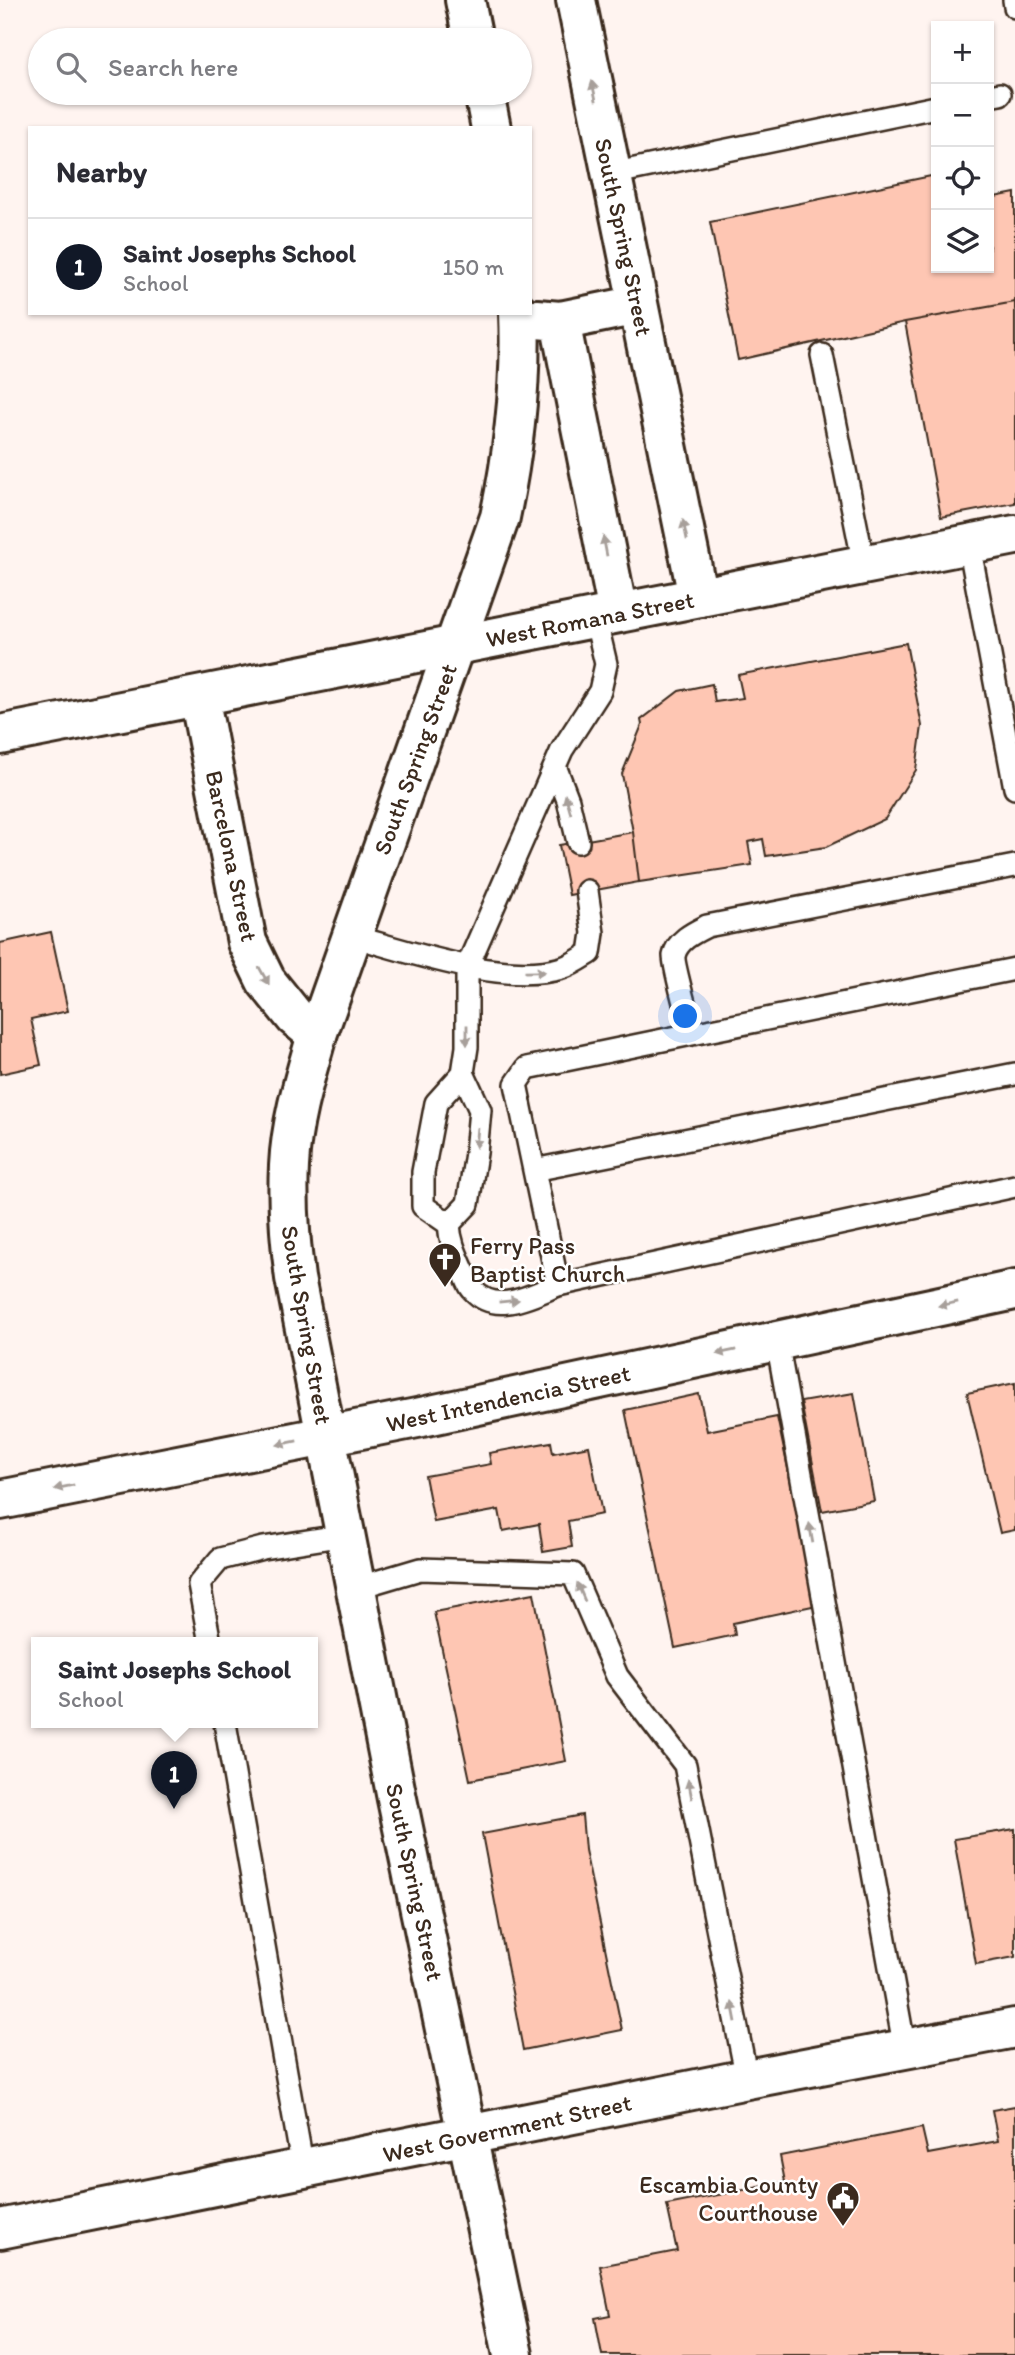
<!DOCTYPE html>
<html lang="en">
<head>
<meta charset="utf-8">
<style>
  body { margin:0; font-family:Itim,sans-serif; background:#f2f2f3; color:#2b2b33 }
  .controls { position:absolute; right:21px; top:21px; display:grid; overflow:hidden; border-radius:0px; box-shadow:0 2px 5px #0004 }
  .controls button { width:63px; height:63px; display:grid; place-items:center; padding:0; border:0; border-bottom:2px solid #e1e1e2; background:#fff; color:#2b2b33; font:35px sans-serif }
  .you { position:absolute; left:686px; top:1017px; width:24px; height:24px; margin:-18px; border:5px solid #fff; border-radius:50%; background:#1a73e8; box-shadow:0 0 0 10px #1a73e833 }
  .badge { display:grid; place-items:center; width:46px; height:46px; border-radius:50%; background:#111827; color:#fff; font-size:23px; font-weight:700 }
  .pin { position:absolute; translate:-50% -58px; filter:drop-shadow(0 2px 4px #0008) }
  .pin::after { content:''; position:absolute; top:37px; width:24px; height:21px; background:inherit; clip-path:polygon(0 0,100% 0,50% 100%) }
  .popup { position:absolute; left:31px; top:1637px; width:287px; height:91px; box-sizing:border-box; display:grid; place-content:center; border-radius:0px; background:#fff; filter:drop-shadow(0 2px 5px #0005); font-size:23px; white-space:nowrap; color:#7c7c81 }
  .popup b { font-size:26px; color:#2b2b33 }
  .popup::after { content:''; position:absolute; left:50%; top:100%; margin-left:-14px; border:14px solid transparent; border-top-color:#fff }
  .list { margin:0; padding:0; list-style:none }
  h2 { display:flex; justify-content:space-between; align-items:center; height:91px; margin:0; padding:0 28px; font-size:30px }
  h2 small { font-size:23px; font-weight:400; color:#7c7c81 }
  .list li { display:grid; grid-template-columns:46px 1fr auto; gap:21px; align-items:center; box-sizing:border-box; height:98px; padding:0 28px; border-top:2px solid #e1e1e2 }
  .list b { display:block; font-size:26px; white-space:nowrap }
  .list p { margin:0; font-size:23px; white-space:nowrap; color:#7c7c81 }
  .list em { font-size:23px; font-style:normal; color:#7c7c81 }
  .icon { flex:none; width:38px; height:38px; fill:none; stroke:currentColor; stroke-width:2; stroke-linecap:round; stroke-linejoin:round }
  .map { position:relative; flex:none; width:1015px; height:2355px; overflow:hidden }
  .search { position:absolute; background:#fff; box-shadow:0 2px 5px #0004; left:28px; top:28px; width:504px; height:77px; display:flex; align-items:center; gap:18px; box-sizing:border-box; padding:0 24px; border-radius:38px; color:#7c7c81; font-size:26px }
  .panel { position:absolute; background:#fff; box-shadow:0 2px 5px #0004; left:28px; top:126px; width:504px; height:189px; border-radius:0px }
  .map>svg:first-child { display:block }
</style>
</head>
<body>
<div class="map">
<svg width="1015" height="2355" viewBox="0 0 1015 2355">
  <rect width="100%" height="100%" fill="#fff4f0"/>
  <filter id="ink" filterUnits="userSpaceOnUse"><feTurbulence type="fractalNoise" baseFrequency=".0143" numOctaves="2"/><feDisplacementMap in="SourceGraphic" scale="14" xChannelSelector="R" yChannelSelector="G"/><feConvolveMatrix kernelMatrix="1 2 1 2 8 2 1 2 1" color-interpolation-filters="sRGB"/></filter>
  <g filter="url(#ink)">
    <path fill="#fec6b3" stroke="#3b2a1e" stroke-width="2" d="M 936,175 L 936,268 L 989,268 L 989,198 L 1015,193 L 1015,302 L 905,322 L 738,360 L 710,222 Z
      M 1015,302 L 1015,503 L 941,517 L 905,322 Z
      M 906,643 L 922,726 L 916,770 L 885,819 L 826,847 L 766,856 L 763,839 L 748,842 L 752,865 L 639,882 L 633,832 L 622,774 L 642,725 L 641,720 L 679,691 L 712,684 L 715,702 L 743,698 L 738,675 Z
      M 633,832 L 639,882 L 569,895 L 559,845 Z
      M 51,932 L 68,1011 L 31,1019 L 41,1065 L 0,1074 L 0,943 Z
      M 1015,1383 L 1015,1530 L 1000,1533 L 967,1393 Z
      M 854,1393 L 874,1501 L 822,1511 L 801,1402 Z
      M 699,1394 L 707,1431 L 777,1417 L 817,1605 L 733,1623 L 735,1635 L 675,1648 L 625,1410 Z
      M 551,1442 L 553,1453 L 589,1446 L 602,1514 L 568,1521 L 572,1547 L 543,1552 L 539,1524 L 503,1531 L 499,1510 L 434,1522 L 425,1476 L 491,1464 L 489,1453 Z
      M 534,1593 L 566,1761 L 470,1780 L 434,1612 Z
      M 582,1815 L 585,1850 L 622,2030 L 523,2050 L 482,1834 Z
      M 1015,1829 L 1015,1957 L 976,1964 L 954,1839 Z
      M 1015,2106 L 1015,2355 L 602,2355 L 595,2318 L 610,2315 L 600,2266 L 677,2251 L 667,2205 L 785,2182 L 780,2156 L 922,2128 L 928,2154 L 998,2141 L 992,2110 Z"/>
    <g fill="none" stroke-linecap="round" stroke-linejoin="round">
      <defs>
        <path id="service" d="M 1014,0 L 1015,7
          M 989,96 L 1000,94
          M 611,174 L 936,107
          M 822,355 L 864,565
          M 969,544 L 1015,788
          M 555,766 L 568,800 L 578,842
          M 1015,866 L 707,926 C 695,932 677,940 674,956 C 673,965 689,1020 692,1034 L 1015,969
          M 352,936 C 410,952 504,985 562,968 C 572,965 582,958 590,953 L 593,933 L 587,891
          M 692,1034 L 527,1068 L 516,1084 L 558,1285 L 1015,1186
          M 534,1170 L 1015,1074
          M 449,1224 L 468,1204 L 476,1153 L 480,1110 L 463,1073
          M 558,1285 C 532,1295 496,1316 473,1290 C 468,1285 466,1276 463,1270 C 456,1254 450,1242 449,1224 L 423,1206 L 423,1172 L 436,1103 L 463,1073 L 467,1047 L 467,967 L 562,750 L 600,691 L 606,664 L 595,617
          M 777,1341 L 905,2050
          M 356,1588 L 420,1569 L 573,1574 L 617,1676 L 685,1765 L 747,2079
          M 210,1643 L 199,1584 L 220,1559 L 263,1548 L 345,1535
          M 225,1723 L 303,2169"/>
        <path id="minor" d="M 576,0 L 698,597
          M 537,319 L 560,321 L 638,305
          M 560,321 L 618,613
          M 199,696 L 247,942 L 266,981 L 295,1017 L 317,1035
          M 0,735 L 1015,535
          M 0,1500 L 417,1418 L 1015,1290"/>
        <path id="tertiary" d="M 465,0 L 473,40
          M 484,93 L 491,128
          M 0,2229 L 747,2079 L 1015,2028
          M 513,2355 L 397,1799 L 295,1278 C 290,1241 287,1204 289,1166 C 291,1121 305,1077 317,1035 L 500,517 C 514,450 522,382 519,313"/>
      </defs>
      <use href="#service" stroke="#3b2a1e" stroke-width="26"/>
      <use href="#minor" stroke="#3b2a1e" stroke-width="44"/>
      <use href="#tertiary" stroke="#3b2a1e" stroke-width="44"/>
      <use href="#service" stroke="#fff" stroke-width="21"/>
      <use href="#minor" stroke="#fff" stroke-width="38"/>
      <use href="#tertiary" stroke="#fff" stroke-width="38"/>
    </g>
    <defs><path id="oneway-solid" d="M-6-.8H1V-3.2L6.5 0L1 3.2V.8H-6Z" transform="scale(1.75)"/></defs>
    <g fill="#a79f9a">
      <use href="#oneway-solid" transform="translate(594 91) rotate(-102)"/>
      <use href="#oneway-solid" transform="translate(685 530) rotate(-102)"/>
      <use href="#oneway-solid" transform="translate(605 546) rotate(-101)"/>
      <use href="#oneway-solid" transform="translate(568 804) rotate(-106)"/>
      <use href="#oneway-solid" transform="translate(535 972) rotate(-1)"/>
      <use href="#oneway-solid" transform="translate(264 976) rotate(61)"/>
      <use href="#oneway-solid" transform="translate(467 1035) rotate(90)"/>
      <use href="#oneway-solid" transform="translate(477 1138) rotate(95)"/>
      <use href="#oneway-solid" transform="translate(509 1301) rotate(-6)"/>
      <use href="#oneway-solid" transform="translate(948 1304) rotate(168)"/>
      <use href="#oneway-solid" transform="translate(726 1352) rotate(168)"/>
      <use href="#oneway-solid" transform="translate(287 1443) rotate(169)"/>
      <use href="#oneway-solid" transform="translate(64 1487) rotate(169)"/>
      <use href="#oneway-solid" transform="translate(811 1533) rotate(-100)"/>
      <use href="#oneway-solid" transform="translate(581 1592) rotate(-113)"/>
      <use href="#oneway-solid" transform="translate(690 1789) rotate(-101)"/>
      <use href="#oneway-solid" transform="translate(734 2012) rotate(-101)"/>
    </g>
  </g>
  <defs>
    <symbol id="church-pin" viewBox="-11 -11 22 30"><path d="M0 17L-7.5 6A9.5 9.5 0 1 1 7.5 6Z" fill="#3b2a1e" stroke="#fff"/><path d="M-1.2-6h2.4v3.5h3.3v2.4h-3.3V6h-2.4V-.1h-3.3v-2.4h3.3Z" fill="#fff"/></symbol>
    <symbol id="civic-pin" viewBox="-11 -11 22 30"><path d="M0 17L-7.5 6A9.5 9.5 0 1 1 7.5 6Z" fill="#3b2a1e" stroke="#fff"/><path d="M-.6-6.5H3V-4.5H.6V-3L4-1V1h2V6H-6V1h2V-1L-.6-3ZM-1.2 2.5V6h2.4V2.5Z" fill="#fff"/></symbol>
  </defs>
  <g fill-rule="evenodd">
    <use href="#church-pin" x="426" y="1240" width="38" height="52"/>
    <use href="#civic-pin" x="824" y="2179" width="38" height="52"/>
  </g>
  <g text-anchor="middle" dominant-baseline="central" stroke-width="5" stroke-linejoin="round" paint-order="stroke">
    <g font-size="24" fill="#3b2a1e" stroke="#fff">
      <text transform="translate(624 237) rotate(78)">South Spring Street</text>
      <text transform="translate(590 619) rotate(-11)">West Romana Street</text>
      <text transform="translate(415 759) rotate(-70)">South Spring Street</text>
      <text transform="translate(232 856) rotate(78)">Barcelona Street</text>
      <text transform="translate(307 1325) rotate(80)">South Spring Street</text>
      <text transform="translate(508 1398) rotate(-12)">West Intendencia Street</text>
      <text transform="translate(415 1882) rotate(78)">South Spring Street</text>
      <text transform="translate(507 2128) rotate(-12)">West Government Street</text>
    </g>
    <g font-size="24" fill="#3b2a1e" stroke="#fff" text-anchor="start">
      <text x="470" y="1245">Ferry Pass<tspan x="470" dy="28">Baptist Church</tspan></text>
      <text x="818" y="2184" text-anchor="end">Escambia County<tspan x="818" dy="28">Courthouse</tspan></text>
    </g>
  </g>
</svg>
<div class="controls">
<button>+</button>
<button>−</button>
<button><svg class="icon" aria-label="locate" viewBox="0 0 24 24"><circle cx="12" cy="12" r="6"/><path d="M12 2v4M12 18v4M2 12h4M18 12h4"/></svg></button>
<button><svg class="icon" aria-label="layers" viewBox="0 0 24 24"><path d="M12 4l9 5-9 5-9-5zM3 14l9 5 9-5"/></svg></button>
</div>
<div class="you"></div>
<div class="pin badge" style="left:174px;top:1809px">1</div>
<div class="popup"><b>Saint Josephs School</b>School</div>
<div class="search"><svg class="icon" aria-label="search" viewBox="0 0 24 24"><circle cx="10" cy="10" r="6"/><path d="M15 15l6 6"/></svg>Search here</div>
<section class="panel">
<h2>Nearby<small></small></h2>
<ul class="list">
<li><span class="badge">1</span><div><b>Saint Josephs School</b><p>School</p></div><em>150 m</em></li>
</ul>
</section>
</div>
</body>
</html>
